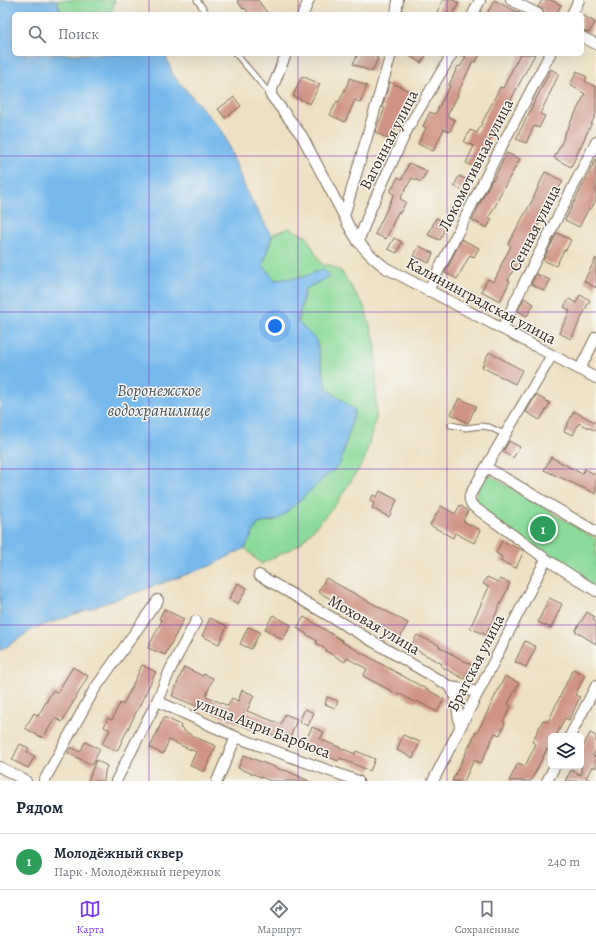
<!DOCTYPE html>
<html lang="ru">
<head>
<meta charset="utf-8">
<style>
  body { margin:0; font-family:Alegreya,serif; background:#f2f2f3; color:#1f2937 }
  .controls { position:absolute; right:12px; bottom:12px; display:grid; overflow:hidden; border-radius:6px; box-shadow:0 4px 16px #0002 }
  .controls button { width:36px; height:36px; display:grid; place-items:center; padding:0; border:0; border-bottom:1px solid #e0e1e3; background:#fff; color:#1f2937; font:20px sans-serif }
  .you { position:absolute; left:275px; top:326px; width:14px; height:14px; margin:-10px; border:3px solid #fff; border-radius:50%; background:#1a73e8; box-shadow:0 0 0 6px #1a73e833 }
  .badge { display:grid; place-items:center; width:26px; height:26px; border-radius:50%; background:#7c3aed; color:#fff; font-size:13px; font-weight:700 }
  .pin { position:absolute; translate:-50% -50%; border:2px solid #fff; box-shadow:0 1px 4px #0006 }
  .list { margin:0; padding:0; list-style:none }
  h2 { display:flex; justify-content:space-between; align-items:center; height:52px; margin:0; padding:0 16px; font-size:17px }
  h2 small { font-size:13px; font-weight:400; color:#747a83 }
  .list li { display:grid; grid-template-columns:26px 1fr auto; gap:12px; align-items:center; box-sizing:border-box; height:56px; padding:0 16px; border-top:1px solid #e0e1e3 }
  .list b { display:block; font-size:15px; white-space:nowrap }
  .list p { margin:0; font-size:13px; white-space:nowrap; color:#747a83 }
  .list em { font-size:13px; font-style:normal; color:#747a83 }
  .icon { flex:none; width:22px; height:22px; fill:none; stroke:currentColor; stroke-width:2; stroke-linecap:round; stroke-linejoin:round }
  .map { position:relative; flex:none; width:596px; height:781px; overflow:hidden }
  .search { position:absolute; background:#fff; box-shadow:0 4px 16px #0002; left:12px; right:12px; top:12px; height:44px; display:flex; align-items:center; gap:10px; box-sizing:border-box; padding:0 14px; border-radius:6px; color:#747a83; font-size:15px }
  .sheet { height:108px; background:#fff }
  nav { display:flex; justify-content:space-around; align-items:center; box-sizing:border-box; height:56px; border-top:1px solid #e0e1e3; background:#fff; font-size:11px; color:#747a83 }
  nav a { display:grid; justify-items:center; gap:2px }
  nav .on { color:#7c3aed }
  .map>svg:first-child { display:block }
</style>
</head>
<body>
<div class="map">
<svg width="596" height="781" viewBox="0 0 596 781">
  <rect width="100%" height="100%" fill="#f6f6f2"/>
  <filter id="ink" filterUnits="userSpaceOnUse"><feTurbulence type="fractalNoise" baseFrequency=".025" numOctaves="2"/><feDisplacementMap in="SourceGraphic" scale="8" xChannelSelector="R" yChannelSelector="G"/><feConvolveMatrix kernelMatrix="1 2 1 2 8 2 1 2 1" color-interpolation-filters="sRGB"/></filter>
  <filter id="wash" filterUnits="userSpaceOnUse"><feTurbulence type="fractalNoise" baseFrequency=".012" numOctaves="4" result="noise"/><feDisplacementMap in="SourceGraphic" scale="16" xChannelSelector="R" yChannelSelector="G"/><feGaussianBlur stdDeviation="0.9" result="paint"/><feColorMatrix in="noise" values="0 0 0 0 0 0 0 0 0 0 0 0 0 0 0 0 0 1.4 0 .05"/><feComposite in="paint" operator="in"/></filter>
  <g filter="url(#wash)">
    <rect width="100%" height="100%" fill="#eee0c2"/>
    <path fill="#8bda99" stroke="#63825c" d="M 56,0 L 115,0 L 111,14 L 62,14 Z
      M 289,228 L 307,237 L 322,265 L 330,265 L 341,271 L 364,306 L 376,345 L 376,418 L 364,461 L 336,504 L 300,544 L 261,564 L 245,548 L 258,524 L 279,519 L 327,389 L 316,340 L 298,322 L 305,289 L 330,276 L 323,269 L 303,277 L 275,280 L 263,265 L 273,234 Z
      M 487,474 L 491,476 L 596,539 L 596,588 L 492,518 L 474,500 L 484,476 Z"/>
    <path fill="#77b9ec" stroke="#597285" d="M 0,0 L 56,0 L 62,14 L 14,14 L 14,54 L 165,54 L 173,75 L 223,132 L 247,193 L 272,236 L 263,265 L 275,280 L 303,277 L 323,269 L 330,276 L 305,289 L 298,322 L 316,340 L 327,389 L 355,410 L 340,464 L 279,519 L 258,524 L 245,548 L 210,566 L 33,629 L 0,651 Z"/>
    <g id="blocks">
      <path fill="#cf9486" d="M 237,0 L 258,0 L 268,14 L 249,14 L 245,8 L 243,9 Z
        M 443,0 L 453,0 L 459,3 L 453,14 L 436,14 Z
        M 494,0 L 521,14 L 487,14 Z
        M 542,0 L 551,0 L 561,5 L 556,14 L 544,14 L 543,10 L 538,7 Z
        M 582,15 L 595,22 L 589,33 L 582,30 Z
        M 358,54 L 369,54 L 378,58 L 372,72 L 353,64 Z
        M 406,54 L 427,54 L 421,63 Z
        M 460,54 L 480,54 L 476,62 L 473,61 L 457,95 L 458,95 L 447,116 L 455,120 L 450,132 L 444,129 L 433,151 L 418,144 L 426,128 L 423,126 L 430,112 L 435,114 L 450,86 L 449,85 L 458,66 L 460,67 L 466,57 Z
        M 520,54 L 535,54 L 505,111 L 504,110 L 475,168 L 466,163 L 474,146 L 464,142 L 470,130 L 477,133 L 500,87 L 503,88 Z
        M 551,69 L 559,74 L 540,114 L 545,116 L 539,128 L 534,126 L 526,143 L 516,139 Z
        M 577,71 L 587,77 L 585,81 L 596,87 L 596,114 L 571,167 L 554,158 L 564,138 L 563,137 L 585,94 L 570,85 Z
        M 302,76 L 320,84 L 310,104 L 293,96 Z
        M 350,78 L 367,86 L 360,103 L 355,100 L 345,122 L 330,115 L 337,101 L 339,102 Z
        M 390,82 L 414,93 L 403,117 L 402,116 L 390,140 L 375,132 L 385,108 L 382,107 Z
        M 234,97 L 241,106 L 225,118 L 218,109 Z
        M 507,153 L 520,159 L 498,198 L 499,199 L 489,217 L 492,219 L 487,228 L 472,220 L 492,179 L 493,180 Z
        M 596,159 L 596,200 L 591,209 L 589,208 L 579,227 L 565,220 Z
        M 409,163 L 427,171 L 421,182 L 412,178 L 400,199 L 406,202 L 400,213 L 398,212 L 386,239 L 375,234 L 394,194 L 390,192 L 398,177 L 402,179 Z
        M 545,172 L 563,181 L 548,209 L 547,209 L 531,237 L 508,280 L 510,281 L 500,301 L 481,291 L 488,279 L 494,282 L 501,267 L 500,267 L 511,246 L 508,244 L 532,201 Z
        M 459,176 L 468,180 L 463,191 L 454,186 Z
        M 436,218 L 447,223 L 440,240 L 428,235 Z
        M 557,233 L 571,240 L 566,250 L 564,250 L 556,266 L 543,260 Z
        M 394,238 L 402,242 L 397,253 L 388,249 Z
        M 461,239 L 479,248 L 474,257 L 470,255 L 457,279 L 445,273 Z
        M 419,246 L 433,253 L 429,263 L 414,256 Z
        M 596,258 L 596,288 L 584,281 Z
        M 536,274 L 550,280 L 545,291 L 531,284 Z
        M 580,295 L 590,300 L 571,339 L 559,333 L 570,311 L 564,307 L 569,299 L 576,303 Z
        M 524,298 L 534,304 L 527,316 L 518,311 Z
        M 489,352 L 522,370 L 515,384 L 482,367 Z
        M 536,395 L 550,403 L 540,420 L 526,412 Z
        M 459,398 L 476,406 L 468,423 L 451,414 Z
        M 574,411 L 596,423 L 596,431 L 579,423 L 573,435 L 564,431 Z
        M 509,441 L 520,447 L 513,458 L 503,452 Z
        M 551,457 L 582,474 L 585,469 L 596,475 L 596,494 L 544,470 Z
        M 380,491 L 397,500 L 389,517 L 372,508 L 374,503 L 370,501 L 373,495 L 377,497 Z
        M 460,505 L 468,511 L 463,521 L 480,530 L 474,543 L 455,533 L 453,538 L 430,525 L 441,506 L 455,514 Z
        M 502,541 L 524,551 L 516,568 L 500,561 L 502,557 L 496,553 Z
        M 487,577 L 498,582 L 500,579 L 510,583 L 486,635 L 470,628 L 489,587 L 483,584 Z
        M 326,578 L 408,623 L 399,639 L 388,633 L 389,631 L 370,620 L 318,592 Z
        M 238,583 L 247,588 L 238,604 L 229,599 Z
        M 549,598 L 562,604 L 551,628 L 538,622 Z
        M 164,609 L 184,619 L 165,655 L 148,648 L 162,620 L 159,619 Z
        M 587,612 L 595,617 L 593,620 L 596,622 L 596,644 L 575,631 Z
        M 273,615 L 291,625 L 283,640 L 265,629 Z
        M 304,617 L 343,641 L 342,642 L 444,699 L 437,712 L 417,701 L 416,703 L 400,694 L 399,695 L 363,676 L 367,669 L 347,658 L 345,662 L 326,651 L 327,650 L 316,643 L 317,641 L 297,628 Z
        M 210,618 L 227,626 L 219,644 L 202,636 Z
        M 248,627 L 260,632 L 251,649 L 240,644 Z
        M 417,635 L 439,645 L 439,647 L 472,665 L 464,679 L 441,666 L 442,664 L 411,647 Z
        M 525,641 L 536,647 L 526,667 L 515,662 Z
        M 142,665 L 156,672 L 117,751 L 102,744 L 110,730 L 104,727 L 108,718 L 112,720 L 120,703 L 123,705 Z
        M 73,667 L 88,676 L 62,722 L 55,718 L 43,738 L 25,728 L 34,713 L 38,716 L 53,690 L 57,693 Z
        M 184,667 L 203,676 L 204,674 L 213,678 L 206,696 L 228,706 L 232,698 L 238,701 L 242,690 L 254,695 L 247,711 L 281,724 L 285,714 L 297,719 L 289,741 L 255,728 L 254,730 L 172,696 Z
        M 573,669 L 585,675 L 575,695 L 580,697 L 569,720 L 565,718 L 556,736 L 551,736 L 551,746 L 549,750 L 547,749 L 531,781 L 509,781 L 518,763 L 525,766 L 536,744 L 532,742 L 543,720 L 548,722 Z
        M 505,676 L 519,683 L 508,704 L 511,706 L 503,722 L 505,723 L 500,735 L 495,733 L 481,763 L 474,760 L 464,781 L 452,781 L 476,732 L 477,733 Z
        M 327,697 L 338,701 L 335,708 L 325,704 Z
        M 305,709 L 314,713 L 308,726 L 299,722 Z
        M 164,717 L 181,725 L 180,728 L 183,729 L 182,730 L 190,734 L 190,735 L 216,746 L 204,772 L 190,765 L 196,752 L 169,740 L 163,754 L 150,748 Z
        M 312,727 L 324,732 L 320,739 L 355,754 L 356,751 L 375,759 L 370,771 L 340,758 L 338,761 L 303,746 Z
        M 590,733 L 596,736 L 596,750 L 593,756 L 596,757 L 596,768 L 592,766 L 586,778 L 592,781 L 565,781 L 571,770 L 581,775 L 581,751 Z
        M 403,735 L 420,742 L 413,758 L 397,750 Z
        M 85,742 L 100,749 L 92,765 L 68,753 L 71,747 L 80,752 Z
        M 20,744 L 29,748 L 27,752 L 35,756 L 28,768 L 12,760 Z
        M 244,755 L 284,771 L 285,770 L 309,781 L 271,781 L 238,768 Z
        M 96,760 L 107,766 L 105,771 L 104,781 L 88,781 Z"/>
    </g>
  </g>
  <g filter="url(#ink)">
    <use href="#blocks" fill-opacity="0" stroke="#7a6a57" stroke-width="1"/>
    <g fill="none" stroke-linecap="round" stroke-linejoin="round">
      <defs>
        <path id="lane" d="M 197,0 L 207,14
          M 236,54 L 270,94
          M 451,425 L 466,428 L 481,426 L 489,427 L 504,434"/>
        <path id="street" d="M 511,0 L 538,14
          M 303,14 L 309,0
          M 396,14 L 398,0
          M 473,14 L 480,0
          M 572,14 L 579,0
          M 582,37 L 596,44
          M 286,54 L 270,94 L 302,136 L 344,216
          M 391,54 L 344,216 C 354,239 366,253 386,268 L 596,378
          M 358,242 L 371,208 L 408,128 L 452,54
          M 428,291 L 495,159 L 550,54
          M 502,329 L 523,285 L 596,142
          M 580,369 L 596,337
          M 486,467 L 552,355
          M 596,532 L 486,467 L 470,495 C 469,500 470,503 474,507 L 546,559 L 596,591
          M 259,575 L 451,687 L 478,692
          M 451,687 L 456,700 L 460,727
          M 157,701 L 236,737 L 358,781
          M 570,736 L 596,686
          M 0,767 L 26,781
          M 44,781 L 94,690 L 158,600
          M 116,781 L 157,701 L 171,668 L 196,621
          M 217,781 L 236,737
          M 433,781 L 546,559
          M 547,781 L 555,766"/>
      </defs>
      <use href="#lane" stroke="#7a6a57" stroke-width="7"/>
      <use href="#street" stroke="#7a6a57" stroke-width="12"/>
      <use href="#lane" stroke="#fff" stroke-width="5"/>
      <use href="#street" stroke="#fff" stroke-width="10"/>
    </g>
  </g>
  <path fill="none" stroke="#7b2cbf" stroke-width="1" stroke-opacity="0.55" d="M 149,0 L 149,14M 298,0 L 298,14M 447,0 L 447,14M 149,54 L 149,781M 298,54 L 298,781M 447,54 L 447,781M 0,156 L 596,156M 0,312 L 596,312M 0,469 L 596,469M 0,625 L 596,625"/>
  <g text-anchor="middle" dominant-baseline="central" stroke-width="3" stroke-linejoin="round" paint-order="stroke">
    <g font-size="16" fill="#3b2a1e" stroke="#f6f6f2">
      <text transform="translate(389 140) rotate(-63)">Вагонная улица</text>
      <text transform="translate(476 165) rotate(-63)">Локомотивная улица</text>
      <text transform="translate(535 228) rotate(-63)">Сенная улица</text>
      <text transform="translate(481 301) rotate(28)">Калининградская улица</text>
      <text transform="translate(374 625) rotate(30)">Моховая улица</text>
      <text transform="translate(476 663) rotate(-63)">Братская улица</text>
      <text transform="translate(263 728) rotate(21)">улица Анри Барбюса</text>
    </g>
    <g font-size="17" font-style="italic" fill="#4d555c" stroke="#f6f6f2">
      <text x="159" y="390">Воронежское<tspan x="159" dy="20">водохранилище</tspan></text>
    </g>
  </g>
</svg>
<div class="controls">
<button><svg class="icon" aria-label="layers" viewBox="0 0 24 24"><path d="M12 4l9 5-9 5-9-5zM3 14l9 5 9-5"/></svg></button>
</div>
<div class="you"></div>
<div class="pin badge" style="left:543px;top:529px;background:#2e9e5b">1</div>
<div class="search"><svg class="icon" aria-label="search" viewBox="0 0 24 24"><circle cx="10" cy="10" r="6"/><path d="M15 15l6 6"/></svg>Поиск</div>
</div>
<section class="sheet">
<h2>Рядом<small></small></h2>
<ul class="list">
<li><span class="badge" style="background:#2e9e5b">1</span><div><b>Молодёжный сквер</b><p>Парк · Молодёжный переулок</p></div><em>240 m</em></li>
</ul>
</section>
<nav>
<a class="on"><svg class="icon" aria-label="map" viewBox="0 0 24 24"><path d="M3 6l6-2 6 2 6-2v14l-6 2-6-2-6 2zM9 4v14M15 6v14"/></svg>Карта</a>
<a><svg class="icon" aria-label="directions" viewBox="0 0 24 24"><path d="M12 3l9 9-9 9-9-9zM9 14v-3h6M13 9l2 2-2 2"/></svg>Маршрут</a>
<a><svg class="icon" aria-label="saved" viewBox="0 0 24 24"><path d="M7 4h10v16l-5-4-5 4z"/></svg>Сохранённые</a>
</nav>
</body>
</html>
